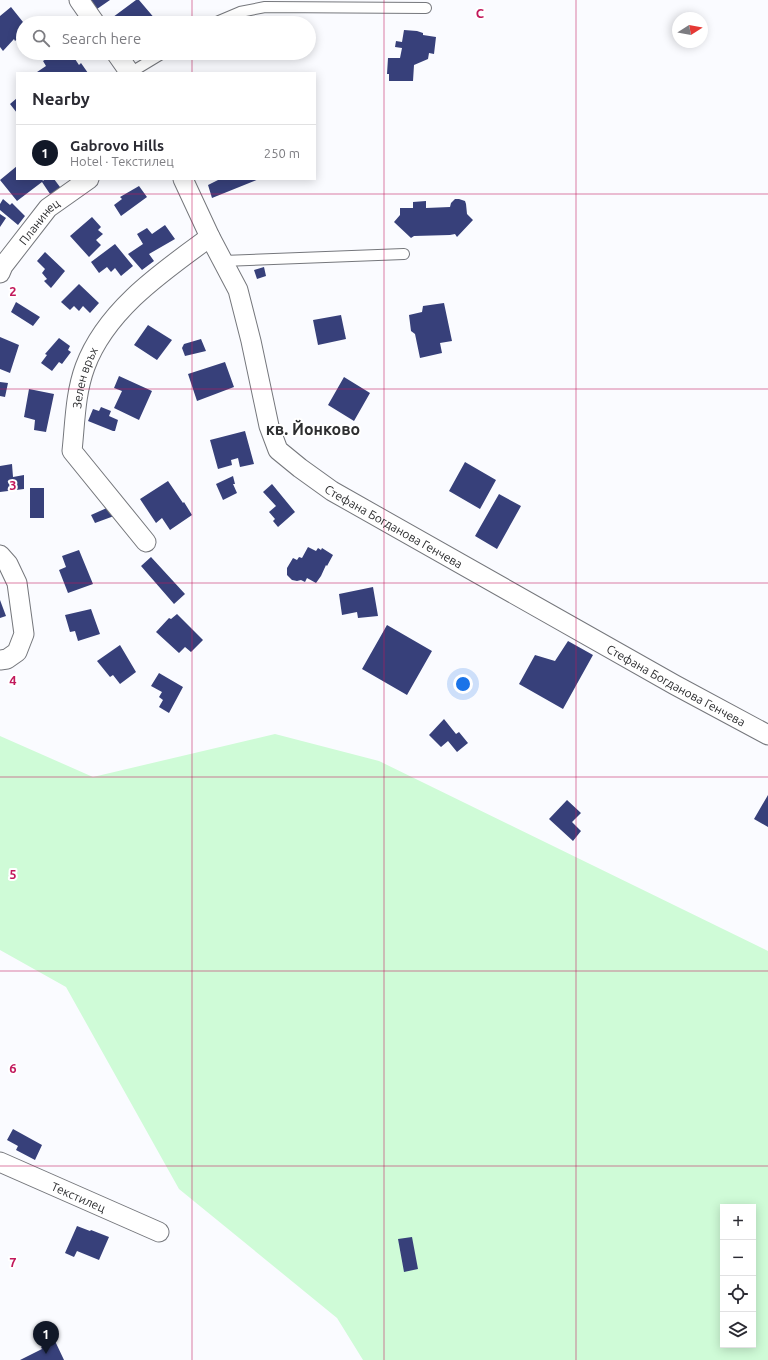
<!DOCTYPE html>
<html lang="en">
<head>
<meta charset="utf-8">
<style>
  body { margin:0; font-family:Ubuntu,sans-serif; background:#f2f2f3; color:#2b2b33 }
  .controls { position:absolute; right:12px; bottom:12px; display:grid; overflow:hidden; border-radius:0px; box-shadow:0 2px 10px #0003 }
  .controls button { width:36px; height:36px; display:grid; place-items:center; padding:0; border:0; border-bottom:1px solid #e1e1e2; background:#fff; color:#2b2b33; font:20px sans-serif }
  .compass { position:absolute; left:672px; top:12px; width:36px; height:36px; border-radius:50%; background:#fff; box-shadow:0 2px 10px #0003; rotate:79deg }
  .you { position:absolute; left:463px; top:684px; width:14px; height:14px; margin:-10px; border:3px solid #fff; border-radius:50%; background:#1a73e8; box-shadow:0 0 0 6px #1a73e833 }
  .badge { display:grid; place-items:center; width:26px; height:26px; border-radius:50%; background:#111827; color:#fff; font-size:13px; font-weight:700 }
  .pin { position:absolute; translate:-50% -33px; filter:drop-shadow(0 1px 2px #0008) }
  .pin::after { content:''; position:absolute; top:21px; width:14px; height:12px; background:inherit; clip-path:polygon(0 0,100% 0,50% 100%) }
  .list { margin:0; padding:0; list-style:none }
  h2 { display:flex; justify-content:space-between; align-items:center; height:52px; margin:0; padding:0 16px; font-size:17px }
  h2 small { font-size:13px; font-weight:400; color:#7c7c81 }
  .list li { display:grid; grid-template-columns:26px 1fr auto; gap:12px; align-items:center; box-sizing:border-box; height:56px; padding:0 16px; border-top:1px solid #e1e1e2 }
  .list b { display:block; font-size:15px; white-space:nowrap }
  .list p { margin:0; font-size:13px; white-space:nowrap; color:#7c7c81 }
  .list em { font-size:13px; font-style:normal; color:#7c7c81 }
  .icon { flex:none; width:22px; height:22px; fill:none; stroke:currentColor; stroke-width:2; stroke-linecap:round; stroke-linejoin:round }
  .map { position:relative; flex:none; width:768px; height:1360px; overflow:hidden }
  .search { position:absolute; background:#fff; box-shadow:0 2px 10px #0003; left:16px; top:16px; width:300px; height:44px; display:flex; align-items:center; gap:10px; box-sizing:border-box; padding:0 14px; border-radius:22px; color:#7c7c81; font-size:15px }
  .panel { position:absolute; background:#fff; box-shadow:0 2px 10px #0003; left:16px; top:72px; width:300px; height:108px; border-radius:0px }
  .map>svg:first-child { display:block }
</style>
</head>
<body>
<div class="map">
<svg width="768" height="1360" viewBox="0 0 768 1360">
  <rect width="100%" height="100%" fill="#fafbff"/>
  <path fill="#cffbd7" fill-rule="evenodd" d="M 275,734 L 379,761 L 768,951 L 768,1360 L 363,1360 L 337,1318 L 179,1189 L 66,987 L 0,950 L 0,736 L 93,777 ZM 723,1207 L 753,1207 L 753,1345 L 723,1345 Z"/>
  <path fill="#37407a" d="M 90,0 L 110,0 L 97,9 Z
    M 136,0 L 139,0 L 156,20 L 152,23 L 105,23 Z
    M 11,7 L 23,22 L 23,34 L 15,41 L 14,39 L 3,51 L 0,47 L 0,16 Z
    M 404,30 L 417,31 L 423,33 L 423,35 L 436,37 L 434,54 L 429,53 L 428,59 L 414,65 L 413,81 L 389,81 L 389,74 L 387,74 L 388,58 L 400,58 L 402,48 L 395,47 L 396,41 L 402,42 Z
    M 55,53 L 63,53 L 61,54 L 63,57 L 68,53 L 71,53 L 79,65 L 81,63 L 88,73 L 38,73 L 37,72 L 46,66 L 43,61 Z
    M 17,98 L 17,113 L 10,104 Z
    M 17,166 L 17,179 L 42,179 L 43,181 L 45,179 L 54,179 L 63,191 L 52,197 L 42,182 L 17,201 L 0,180 Z
    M 220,179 L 259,179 L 212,198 L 208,185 Z
    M 139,186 L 147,197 L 121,216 L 114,205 L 122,199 L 120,197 Z
    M 3,199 L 10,205 L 12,203 L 25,216 L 18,225 L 0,210 L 0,204 Z
    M 455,199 L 459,199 L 465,201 L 466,204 L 467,214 L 473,220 L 457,237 L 455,234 L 450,235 L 414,236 L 411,238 L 394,222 L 400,215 L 400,208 L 413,208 L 413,202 L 426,201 L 426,208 L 450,207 L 451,203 Z
    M 0,214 L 6,218 L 0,227 Z
    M 92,217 L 101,227 L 98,230 L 103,234 L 96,240 L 101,245 L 89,257 L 70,236 Z
    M 165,225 L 175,239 L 149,254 L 154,261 L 142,270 L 128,254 L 143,244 L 137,234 L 147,228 L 152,234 Z
    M 115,244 L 133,266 L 121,276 L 115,268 L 111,272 L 107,267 L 99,273 L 91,262 Z
    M 45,252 L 65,271 L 51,288 L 44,281 L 47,279 L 42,273 L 45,269 L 37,261 Z
    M 264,267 L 266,276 L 257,279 L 254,270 Z
    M 79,284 L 99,303 L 90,313 L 83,306 L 79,311 L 74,306 L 70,310 L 61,302 Z
    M 16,302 L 40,317 L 33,326 L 11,312 Z
    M 444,303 L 452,341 L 440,343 L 442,353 L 420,358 L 415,334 L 411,331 L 409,315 L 422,312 L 423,306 Z
    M 341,315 L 346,339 L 318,345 L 313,320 Z
    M 148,325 L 172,340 L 157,360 L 134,345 Z
    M 0,337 L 19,345 L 10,373 L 0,369 Z
    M 59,338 L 70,346 L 68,350 L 71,352 L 62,364 L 59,362 L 52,371 L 41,363 L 47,355 L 45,354 Z
    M 201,339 L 206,351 L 185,356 L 182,348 L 184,344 Z
    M 225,362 L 234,387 L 197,401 L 188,374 Z
    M 119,376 L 152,391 L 139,420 L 114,408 L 122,391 L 114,388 Z
    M 344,377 L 370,393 L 354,421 L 328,405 Z
    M 0,382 L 8,383 L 5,397 L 0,396 Z
    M 29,389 L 54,394 L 46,432 L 34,430 L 35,420 L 24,417 Z
    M 101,407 L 111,411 L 109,416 L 118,420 L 115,431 L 113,431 L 88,421 L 93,409 L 99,411 Z
    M 245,431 L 254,464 L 240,467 L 238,458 L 231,460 L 232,465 L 218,469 L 210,440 Z
    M 465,462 L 496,480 L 480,509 L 449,491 Z
    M 12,464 L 13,477 L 24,475 L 24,489 L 0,492 L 0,466 Z
    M 233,476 L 235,484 L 233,484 L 237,493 L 223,500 L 216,484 Z
    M 168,481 L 183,503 L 184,502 L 192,515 L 170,530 L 162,518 L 156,523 L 140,499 Z
    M 272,484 L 295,512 L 278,527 L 273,521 L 275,519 L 269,512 L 276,506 L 263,492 Z
    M 30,488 L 44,488 L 44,518 L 30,518 Z
    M 499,494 L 521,506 L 497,549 L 475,536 Z
    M 109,507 L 114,516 L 95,523 L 91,515 Z
    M 308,547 L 316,551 L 318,548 L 321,550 L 322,548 L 333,555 L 327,566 L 326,565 L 321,576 L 316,583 L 307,578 L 305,582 L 301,580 L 297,581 L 292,580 L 287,575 L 287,568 L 293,558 L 297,560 L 299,557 L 302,558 Z
    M 79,550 L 93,584 L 68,593 L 59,570 L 66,567 L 62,556 Z
    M 151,557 L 185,594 L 174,604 L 141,566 Z
    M 373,587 L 378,616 L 358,618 L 357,612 L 342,615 L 339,594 Z
    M 0,600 L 6,616 L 0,618 Z
    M 91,609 L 100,634 L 78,641 L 75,631 L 70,632 L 65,615 Z
    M 177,614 L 203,640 L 191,652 L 185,647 L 179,653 L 156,632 L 169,618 L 171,619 Z
    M 387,625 L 432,651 L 407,695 L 362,669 Z
    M 568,641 L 593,655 L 563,709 L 519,684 L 535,655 L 555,661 Z
    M 120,645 L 136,672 L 120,684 L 113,675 L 110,677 L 97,661 Z
    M 159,673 L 183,687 L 169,713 L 159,707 L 163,700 L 159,697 L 162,692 L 151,686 Z
    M 444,719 L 456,734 L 459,732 L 468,743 L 457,752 L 448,741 L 441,747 L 429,735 Z
    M 768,795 L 768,827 L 754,819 Z
    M 567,800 L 581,813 L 572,822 L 581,831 L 573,841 L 549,819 Z
    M 13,1129 L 42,1145 L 35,1160 L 16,1150 L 18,1146 L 7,1140 Z
    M 77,1226 L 90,1231 L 91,1230 L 109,1237 L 99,1260 L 77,1251 L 74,1257 L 65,1253 Z
    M 412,1237 L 418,1269 L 404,1272 L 398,1239 Z
    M 55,1341 L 64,1360 L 20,1360 L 42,1349 L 41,1347 Z"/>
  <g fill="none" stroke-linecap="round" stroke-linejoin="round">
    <defs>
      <path id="service" d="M 214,23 L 240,12 L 265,7 L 426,8
        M 130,73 L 163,53
        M 223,261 L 404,254"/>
      <g id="minor">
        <path d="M 79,0 L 95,23"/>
        <path d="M 116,53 L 130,73"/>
        <path id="s1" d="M 183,179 L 210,237 L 238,290 L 251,341 L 269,426 L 278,450 L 300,468 L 332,491 L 675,685 L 768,735"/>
        <path id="s2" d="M 0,273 L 3,266 L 48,208 L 89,179"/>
        <path id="s3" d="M 146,542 L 72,451 C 75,424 75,394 85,367 C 106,310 162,272 210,237"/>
        <path d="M 0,555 L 8,564 L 17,583 L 24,634 L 17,652 L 7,659 L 0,660"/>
        <path id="s4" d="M 0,1162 L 159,1232"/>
      </g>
    </defs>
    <use href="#service" stroke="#75777c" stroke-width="12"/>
    <use href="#minor" stroke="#75777c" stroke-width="21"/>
    <use href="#service" stroke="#fff" stroke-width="10"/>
    <use href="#minor" stroke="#fff" stroke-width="19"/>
  </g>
  <path fill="none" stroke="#c2185b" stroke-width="1" stroke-opacity="0.55" d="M 192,0 L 192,23M 384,0 L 384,1360M 576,0 L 576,1360M 192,53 L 192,73M 192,179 L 192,1360M 0,194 L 768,194M 0,389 L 768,389M 0,583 L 768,583M 0,777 L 768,777M 0,971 L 768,971M 0,1166 L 768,1166"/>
  <g text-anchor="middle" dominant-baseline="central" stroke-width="4" stroke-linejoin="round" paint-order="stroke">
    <g font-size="12" fill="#2d2e30" stroke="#fff">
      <text stroke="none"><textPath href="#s2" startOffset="65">Планинец</textPath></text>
      <text stroke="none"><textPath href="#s3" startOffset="192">Зелен връх</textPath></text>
      <text stroke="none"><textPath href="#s1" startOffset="428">Стефана Богданова Генчева</textPath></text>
      <text stroke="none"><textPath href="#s1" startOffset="752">Стефана Богданова Генчева</textPath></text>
      <text stroke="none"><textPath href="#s4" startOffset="86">Текстилец</textPath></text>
    </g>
    <g font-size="16" font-weight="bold" fill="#2d2e30" stroke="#fff">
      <text x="313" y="429">кв. Йонково</text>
    </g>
  </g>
  <g font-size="13" text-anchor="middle" font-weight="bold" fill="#c2185b" stroke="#fff" stroke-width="4" stroke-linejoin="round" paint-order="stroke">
    <text x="480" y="18">C</text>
    <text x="13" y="296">2</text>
    <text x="13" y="490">3</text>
    <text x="13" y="685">4</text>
    <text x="13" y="879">5</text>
    <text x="13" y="1073">6</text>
    <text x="13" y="1267">7</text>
  </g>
</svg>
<div class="controls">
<button>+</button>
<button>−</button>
<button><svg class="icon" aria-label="locate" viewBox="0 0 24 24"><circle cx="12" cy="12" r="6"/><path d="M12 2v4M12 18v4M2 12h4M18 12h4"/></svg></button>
<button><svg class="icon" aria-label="layers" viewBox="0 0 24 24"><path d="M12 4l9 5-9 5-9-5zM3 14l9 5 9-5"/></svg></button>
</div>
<svg class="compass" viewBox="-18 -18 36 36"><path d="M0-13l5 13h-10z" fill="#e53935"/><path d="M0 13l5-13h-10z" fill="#7c7c81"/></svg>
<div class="you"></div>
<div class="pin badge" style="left:46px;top:1354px">1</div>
<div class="search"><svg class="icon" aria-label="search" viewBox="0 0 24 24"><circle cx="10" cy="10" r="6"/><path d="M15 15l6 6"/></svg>Search here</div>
<section class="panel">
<h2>Nearby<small></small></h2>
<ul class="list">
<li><span class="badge">1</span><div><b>Gabrovo Hills</b><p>Hotel · Текстилец</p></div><em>250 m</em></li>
</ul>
</section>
</div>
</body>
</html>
